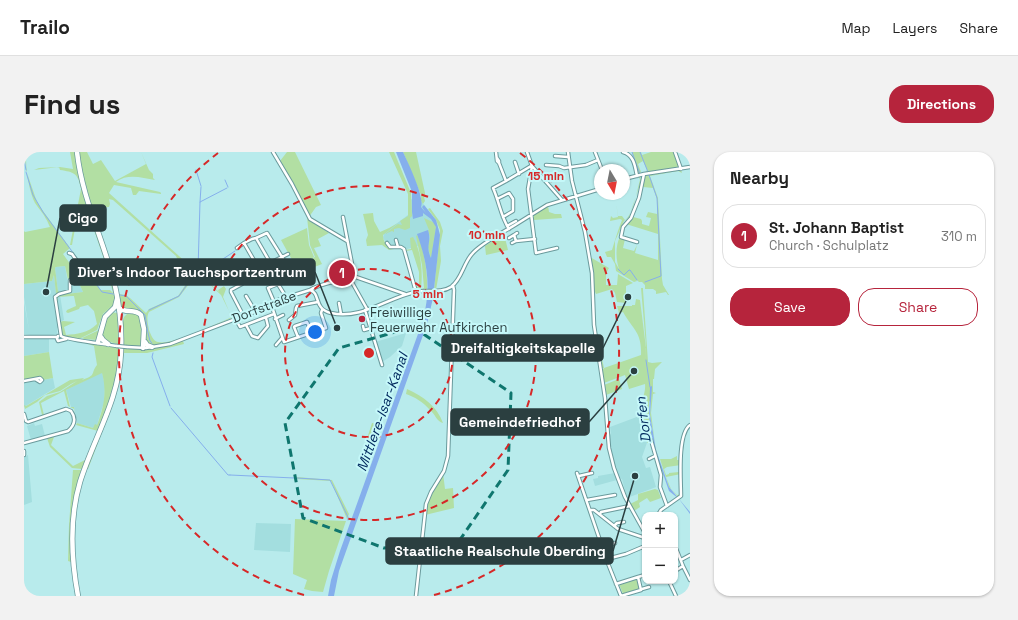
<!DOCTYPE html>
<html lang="en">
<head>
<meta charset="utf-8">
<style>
  body { margin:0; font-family:"Space Grotesk",sans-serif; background:#f2f2f2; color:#222 }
  .controls { position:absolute; right:12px; bottom:12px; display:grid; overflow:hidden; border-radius:8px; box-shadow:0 1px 3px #0004 }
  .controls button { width:36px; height:36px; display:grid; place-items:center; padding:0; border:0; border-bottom:1px solid #e0e0e0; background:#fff; color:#222; font:20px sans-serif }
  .compass { position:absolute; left:570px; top:12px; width:36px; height:36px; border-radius:50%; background:#fff; box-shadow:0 1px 3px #0004; rotate:170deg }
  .you { position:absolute; left:291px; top:180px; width:14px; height:14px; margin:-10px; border:3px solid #fff; border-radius:50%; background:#1a73e8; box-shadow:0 0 0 6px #1a73e833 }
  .badge { display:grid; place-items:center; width:26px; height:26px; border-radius:50%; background:#b6243c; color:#fff; font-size:13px; font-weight:700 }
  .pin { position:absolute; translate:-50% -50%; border:2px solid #fff; box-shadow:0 1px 4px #0006 }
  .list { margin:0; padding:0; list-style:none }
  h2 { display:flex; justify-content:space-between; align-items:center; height:52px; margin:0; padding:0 16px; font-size:17px }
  h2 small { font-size:13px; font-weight:400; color:#767676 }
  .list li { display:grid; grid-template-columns:26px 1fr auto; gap:12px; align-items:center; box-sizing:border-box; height:64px; margin:0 8px 8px; padding:0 8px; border:1px solid #e0e0e0; border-radius:16px }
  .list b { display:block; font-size:15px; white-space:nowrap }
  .list p { margin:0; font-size:13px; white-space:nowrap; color:#767676 }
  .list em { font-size:13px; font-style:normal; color:#767676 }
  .actions { display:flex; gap:8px; padding:12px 16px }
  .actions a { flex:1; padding:9px 0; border:1px solid #b6243c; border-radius:16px; text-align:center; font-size:14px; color:#b6243c }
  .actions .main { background:#b6243c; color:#fff }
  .map { position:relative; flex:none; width:666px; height:444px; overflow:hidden; border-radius:16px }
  header { display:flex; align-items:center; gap:24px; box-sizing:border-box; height:56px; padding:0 20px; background:#fff; border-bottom:1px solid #e0e0e0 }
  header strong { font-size:19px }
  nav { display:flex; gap:22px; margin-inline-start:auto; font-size:14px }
  .intro { display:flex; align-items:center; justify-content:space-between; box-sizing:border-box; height:96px; padding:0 24px }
  h1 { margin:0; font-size:28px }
  .button { padding:10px 18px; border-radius:16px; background:#b6243c; color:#fff; font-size:14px; font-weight:700 }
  main { display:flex; gap:24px; padding:0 24px }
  aside { flex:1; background:#fff; border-radius:16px; box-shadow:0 1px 3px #0004 }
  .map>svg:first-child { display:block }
</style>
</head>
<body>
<header>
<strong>Trailo</strong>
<nav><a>Map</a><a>Layers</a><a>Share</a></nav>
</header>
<div class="intro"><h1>Find us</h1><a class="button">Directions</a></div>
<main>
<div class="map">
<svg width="666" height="444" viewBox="0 0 666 444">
  <rect width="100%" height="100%" fill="#b8ebec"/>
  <path fill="#a3dedf" d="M 389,47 L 397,49 L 412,68 L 415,78 L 414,98 L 403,113 L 397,93 L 380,98 L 376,96 L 365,95 L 359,86 L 360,81 L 384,63 L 385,48 Z
    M 41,114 L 45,138 L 45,129 L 53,127 L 59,140 L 36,143 L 40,168 L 36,170 L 37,175 L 33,176 L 33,182 L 25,184 L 25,200 L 0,204 L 0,187 L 6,187 L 6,183 L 0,182 L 0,150 L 5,178 L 0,145 L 0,132 L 28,129 L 30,123 L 32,141 L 34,139 L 31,116 L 32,115 Z
    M 382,181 L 378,194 L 366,205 L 358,210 L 351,190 Z
    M 78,220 L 81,234 L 80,250 L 73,273 L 69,276 L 53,271 L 50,255 L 47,255 L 42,238 Z
    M 29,226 L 31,236 L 0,255 L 0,231 L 10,229 L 16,232 L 19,228 Z
    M 618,263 L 625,285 L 618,305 L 622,316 L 626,315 L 632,335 L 603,346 L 598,327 L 595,326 L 589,311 L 584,284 L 587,282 L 586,275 Z
    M 10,271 L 11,274 L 18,272 L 21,284 L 7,288 L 3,274 Z
    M 4,303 L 8,350 L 0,353 L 0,305 Z
    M 591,321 L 593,328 L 571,334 L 569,327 L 574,326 L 574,324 Z
    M 232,371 L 267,372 L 266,400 L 230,398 Z"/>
  <path fill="#b2dfa3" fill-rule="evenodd" d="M 3,0 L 4,0 L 1,6 L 2,18 L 13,50 L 19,59 L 77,138 L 86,138 L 89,141 L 81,110 L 62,55 L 55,55 L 48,93 L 46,93 L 57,37 C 54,21 50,20 36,18 L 35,15 L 10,18 L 15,16 L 36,15 L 49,17 L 46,0 L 52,0 L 84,114 L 91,142 L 89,141 L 89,143 L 91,143 L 90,154 L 84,160 L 73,188 L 60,187 L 58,186 L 75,178 L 79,163 L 89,153 L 79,162 L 73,178 L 55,187 L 40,185 L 37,182 L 36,170 L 39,169 L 51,170 L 40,175 L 42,183 C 53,182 64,181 73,172 L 70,159 L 64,153 L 56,155 L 55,157 L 44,161 L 42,160 L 43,158 L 52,154 L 50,144 L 48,144 L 34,145 L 34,155 L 33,146 L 34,143 L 59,140 L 53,127 L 45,128 L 45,138 L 44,138 L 44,128 L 41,114 L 32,115 L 31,116 L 34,139 L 36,140 L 32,142 L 30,123 L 28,129 L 0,132 L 0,79 L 1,80 L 26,75 C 24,71 24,70 22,67 C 19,61 15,57 11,51 C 5,40 0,11 3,0 ZM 46,96 L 64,122 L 57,127 L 39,102 Z
    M 54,0 L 63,0 L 69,12 L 77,8 L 91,29 L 122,12 L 117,0 L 125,18 L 129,22 L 129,26 L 131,28 C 118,26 104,21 92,30 L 136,40 L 137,41 L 137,42 L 115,39 L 112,43 L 109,43 L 107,36 L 90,33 L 85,41 L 195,140 L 194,138 L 200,134 L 202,137 L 199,145 L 208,166 L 147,191 L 129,194 L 122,190 L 120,167 L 108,158 L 97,156 L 94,144 L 95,144 L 95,142 L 102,143 L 106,146 L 122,161 L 125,157 L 154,144 L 170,120 L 164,117 L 160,113 L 155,111 L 152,104 L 89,48 L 85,47 L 86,52 L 85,55 L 68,56 L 84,102 L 63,46 ZM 176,123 L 197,143 L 208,165 C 194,171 148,194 134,190 C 129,189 127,183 125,178 C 124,172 122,165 125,160 L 155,145 L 169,127 Z
    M 263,0 L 271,0 L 297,53 L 292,55 L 285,65 L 256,9 Z
    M 365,0 L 370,0 L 387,41 L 388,64 L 386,66 L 386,76 L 381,78 L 375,76 L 370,77 L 370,80 L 368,79 L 361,82 L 374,72 L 378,73 L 376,69 L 384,64 L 384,42 Z
    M 379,0 L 392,0 L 401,41 L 401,45 L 400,45 L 401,49 L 399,52 L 397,49 L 397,43 Z
    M 608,0 L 617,0 L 618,3 L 627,0 L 651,0 L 656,16 L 621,21 L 623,18 L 619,9 L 614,12 L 617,20 L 614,22 Z
    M 654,19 L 626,24 L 634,46 L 638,127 L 639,133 L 645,143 L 644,143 L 642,140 L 632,142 L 632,139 L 629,137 L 621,137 L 621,133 L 618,130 L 615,130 L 612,127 L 613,129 L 610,130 L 592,119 L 591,112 L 587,105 L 583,105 L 581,100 L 588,98 C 591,88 594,78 598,68 L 596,67 L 586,69 L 587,64 L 589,66 L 594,65 L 592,50 L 594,64 L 598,64 L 601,68 C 609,63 613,38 616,28 L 615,25 L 609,25 L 616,24 L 617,29 L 605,65 L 600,69 L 591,89 L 591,110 L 595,117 C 592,108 591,94 596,85 L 601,87 L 599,96 L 610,99 L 613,93 L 611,101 L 634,108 L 634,82 L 602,72 L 609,65 L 617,67 L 618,69 L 618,72 L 625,74 L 627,66 L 622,65 L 624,60 L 633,62 L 633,47 L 629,36 L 619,35 L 621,24 L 657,18 L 658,21 Z
    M 524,53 L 525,60 L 531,62 L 537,62 L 538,66 L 510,68 L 509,63 Z
    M 406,56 L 416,70 L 419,79 L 416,94 L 417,109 L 412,138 L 410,138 L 416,78 L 412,68 L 404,57 Z
    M 349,61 L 350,69 L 356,80 L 365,76 L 374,71 L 359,83 C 359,90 363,94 370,96 L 370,97 L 365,98 L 358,93 L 343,94 L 342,88 L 344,83 L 339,62 Z
    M 283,65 L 291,72 L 305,81 L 294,87 L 297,94 L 290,96 L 298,112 L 288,116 L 290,120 L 276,123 L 272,115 L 291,105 L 286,93 Z
    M 400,66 L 411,71 L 412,75 L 407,107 L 404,95 L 406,85 L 404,78 L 405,78 Z
    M 283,76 L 285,93 L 290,105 L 272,115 L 257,88 Z
    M 480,82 L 484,98 L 462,103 L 461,94 Z
    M 393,83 C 400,95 404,123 403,137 L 398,137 L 400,136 L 398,113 L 392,84 Z
    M 389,85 C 397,98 399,121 397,136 L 393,138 L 392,137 L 381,98 L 387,97 L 386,86 ZM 388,98 L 395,120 L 395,134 L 393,135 L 390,131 L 382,99 Z
    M 566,105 L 585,116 L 582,121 L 582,133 L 593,133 L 594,122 L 609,131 L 602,134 L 602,151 L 593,150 L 591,141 L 588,137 L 572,142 L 571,140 L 570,141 Z
    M 617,136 L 619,136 L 619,138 L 624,210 L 628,211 L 638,210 L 631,217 L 630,227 L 629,227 L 629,240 L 632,241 L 629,242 L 627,261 L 631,292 L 626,263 L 627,250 L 625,249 L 625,265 L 629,289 L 623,291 C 627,279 618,269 617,257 C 617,248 622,241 621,232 L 605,237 L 601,223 L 580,231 L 578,218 L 580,216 L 577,216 L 575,201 L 578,199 L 579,206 L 578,207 L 580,216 L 617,203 C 618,180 609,178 599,160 L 595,161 L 593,154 L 608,154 L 608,153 L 611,153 L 612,147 L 616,148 L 622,196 L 621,208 L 622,194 Z
    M 87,160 L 93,161 C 97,172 97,185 96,197 C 93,243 77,274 60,315 L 58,317 L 48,316 L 26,295 L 23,286 L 30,285 L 27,293 L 49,314 L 61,308 L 74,279 L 52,273 L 53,271 L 69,276 L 71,272 L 73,273 C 80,255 83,239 78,221 L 42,238 L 46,255 L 50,255 L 51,261 L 50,257 L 44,254 L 40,239 L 17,251 L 20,263 L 18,263 L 15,250 L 23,244 L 36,240 L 53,229 L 47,232 L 36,239 L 21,243 L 13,250 L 1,257 L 0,253 L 2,254 L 46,228 L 60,226 L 58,228 C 73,223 66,222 73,213 L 70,194 L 58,190 L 93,195 L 93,192 L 79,188 L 78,186 L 81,167 Z
    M 104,161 L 114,161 L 118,168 L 118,194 L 115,195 L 102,194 L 101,196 L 127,197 L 156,189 L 159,189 L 160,192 L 123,201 L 100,201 L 90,249 L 64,317 L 63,317 L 93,237 L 99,170 L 100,165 Z
    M 25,200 L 29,226 L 19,228 L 16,225 L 0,228 L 0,204 Z
    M 595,227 L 598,237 L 582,243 L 583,254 L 581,242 L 583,241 L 581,240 L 580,233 Z
    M 383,237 C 400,245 413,254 419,271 C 413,270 411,262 406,258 C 399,250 391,245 382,242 Z
    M 348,271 L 358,273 L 352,291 L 348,301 L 339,299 Z
    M 653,304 L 653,308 L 657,308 L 657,313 L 643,315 L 640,317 L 642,323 L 645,322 L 645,321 L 655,320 L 655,319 L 657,322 L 642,325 L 647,337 L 653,343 L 657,342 L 655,346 L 645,335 L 636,307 L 647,307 Z
    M 49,318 L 59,318 L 55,331 L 47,410 L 44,409 L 45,373 Z
    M 419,321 L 421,337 L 429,336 L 430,356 L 401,363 L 402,353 L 407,340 L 409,339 Z
    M 273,325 L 308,328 L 325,362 L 323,367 L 307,329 L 272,327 Z
    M 631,337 L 634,338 L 637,346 L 626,350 L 623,346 L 615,351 L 616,355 L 610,359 L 606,352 L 614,348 L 614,342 Z
    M 271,367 L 322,369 L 305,419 L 299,440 L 288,439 L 280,437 L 283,428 L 269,422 Z
    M 612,425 L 616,437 L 599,442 L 595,432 Z"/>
  <path fill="#85afec" d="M 372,0 L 379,0 C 384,11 401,45 397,55 L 402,61 L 398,55 L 400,53 L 412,68 L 416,83 L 409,146 L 403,172 L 315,419 L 310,444 L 304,444 L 307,428 L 316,399 L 399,168 C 407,136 404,112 393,82 L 404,78 C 408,90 401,94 407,106 L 412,75 L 407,67 L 399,61 L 399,64 L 389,67 L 388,60 L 388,40 Z
    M 628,234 L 626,263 L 632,298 L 645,335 L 666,360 L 666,362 L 655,347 L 645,339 L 632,302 L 628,288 L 625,265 L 626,235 Z"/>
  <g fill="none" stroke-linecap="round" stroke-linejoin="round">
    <path stroke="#85afec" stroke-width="1" d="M 608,0 L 616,22
      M 616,0 L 624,20
      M 2,18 L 0,7 L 3,0
      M 172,18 L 177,34
      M 2,20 L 9,43 L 19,60 L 78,140 L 89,142
      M 201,28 L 204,35
      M 176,50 L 177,35
      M 594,117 L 600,123 L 605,118 L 606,118 L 613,128
      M 174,118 L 176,50 L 203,36
      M 176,120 L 193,111 L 211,99
      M 621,130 L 637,124 L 633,46 L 625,23
      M 96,143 L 102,144 L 121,163 L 124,181 L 126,189 L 128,191
      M 125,158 L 155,144 L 171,121 L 173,121
      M 129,201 L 128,205 L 146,254
      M 622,208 L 626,235
      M 147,256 L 204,323 L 206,323
      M 206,323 L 270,326
      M 273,326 L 306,328 L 324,365 L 324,368"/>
    <defs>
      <path id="minor" d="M 249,0 L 268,32 L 286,67 L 323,89
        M 472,0 L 473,9 L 475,11 L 475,9 L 473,6
        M 503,0 L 508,14 L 538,48
        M 544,0 L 548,29 L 561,80 L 568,121 L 570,173 L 581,246 L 585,296 L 590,316 L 601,345 L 621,381
        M 571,0 L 578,18
        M 599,0 C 610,3 611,14 613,24
        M 651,0 L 657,17
        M 531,4 L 544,5
        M 491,10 L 495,22
        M 475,11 L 482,29 L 507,14
        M 522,13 L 535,14 L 540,16 L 562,13 L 574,8
        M 508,14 L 504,37 L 512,101 L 533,96
        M 600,27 L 620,22 L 666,15
        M 482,29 L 469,36 C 475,49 477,65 485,77
        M 473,47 L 485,41 L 489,47 L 489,59 L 479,65
        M 319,65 L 328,112 L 327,117
        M 491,73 L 523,53 L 576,37
        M 483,74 L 492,69
        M 493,81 L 490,83 L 492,89 L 511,87
        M 232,86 L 243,81 L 258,105 L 246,111
        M 485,86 L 490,83
        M 372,88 L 374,95
        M 613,90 L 597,85 L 599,75 L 607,66 L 615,46 L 620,22
        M 363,91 L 366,95 L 377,95 L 380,97 L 392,140
        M 488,91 L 492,89
        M 213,96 L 220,91
        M 45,101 L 48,102 L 60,119 L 61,121 L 54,127 L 46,128 L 46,139 L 35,142 L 31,145 L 37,184 C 42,188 83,192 93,194
        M 263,114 L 258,105 L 264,102
        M 324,118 L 327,117 L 329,124
        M 251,119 L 232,86 L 228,87 L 220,91 L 239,124 L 251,119 L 254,132 L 262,145
        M 325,125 L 343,157
        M 218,132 L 207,138 L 207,140 L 219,163
        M 286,138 C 299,130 315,130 329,124 L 381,142
        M 222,144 L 231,159
        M 250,150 L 244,136 L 254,132
        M 315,151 L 317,162
        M 247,152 L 260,190 L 302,176 L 297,161 L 298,158
        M 341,158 L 358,213
        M 211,166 L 216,175 L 250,162
        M 251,167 L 259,163
        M 265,168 L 271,163 L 272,156 L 273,154 L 294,150
        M 222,173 L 228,184 L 234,186 L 244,174 L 242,166
        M 339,174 L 340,178 L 347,176
        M 34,184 L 33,187 L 34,189 L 42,187
        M 0,185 L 33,185
        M 274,185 L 270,175 L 271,174 L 283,170 L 288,181
        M 252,193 L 258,186
        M 103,195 L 122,196 L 146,192 L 238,157 L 254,148 L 286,138 C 297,141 289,157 307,161 C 337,168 363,146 391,140 C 403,137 416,142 427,135 C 438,127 439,112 448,102 C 457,91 478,81 491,73
        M 0,229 L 16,226 L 18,228 L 16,230 L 11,227
        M 0,262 L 2,269 L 4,270 L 42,257 L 47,259 C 52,266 51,273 44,279 L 0,291
        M 627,288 L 637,323 L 636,335 L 643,354
        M 0,299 L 0,303
        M 625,307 L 631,304
        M 553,321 L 583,409 L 597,444
        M 555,324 L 568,321
        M 563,348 L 591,343
        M 567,358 L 570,358 L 594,377 L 621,386
        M 576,362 L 577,360 L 606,354
        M 634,363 L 637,358 L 657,344 C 657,329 653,282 666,273
        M 590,374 L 593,371 L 600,370
        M 651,394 L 659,414
        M 579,395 L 591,391
        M 583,407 L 602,402 L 621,394
        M 657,408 L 666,403
        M 651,419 L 659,414 L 666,428
        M 614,425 L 621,423
        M 645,429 L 652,444
        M 592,432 L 614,425 L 617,438 L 597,444
        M 618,437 L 625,435
        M 392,444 L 402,352 L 407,340 L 420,319 L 424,304 L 430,138 L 429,133"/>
      <path id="highway" d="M 53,0 C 58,47 80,89 91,134 C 96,156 98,178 97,200 C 95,249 70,285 56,330 C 45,367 47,406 54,444
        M 95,156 C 102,162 110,156 117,163 L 120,177 L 119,196
        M 77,185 L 79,188 L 84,192
        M 74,190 L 81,165 L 91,155 L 93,147
        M 121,190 L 123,193 L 128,195"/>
    </defs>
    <use href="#minor" stroke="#6a9a9c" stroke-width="4.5"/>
    <use href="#highway" stroke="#6a9a9c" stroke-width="6"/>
    <use href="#minor" stroke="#fff" stroke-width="2.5"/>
    <use href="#highway" stroke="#fff" stroke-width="4.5"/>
    <defs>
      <path id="minor-bridge" d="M 93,194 L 103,195"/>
    </defs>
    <use href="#minor-bridge" stroke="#6a9a9c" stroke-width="4.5" stroke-linecap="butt"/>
    <use href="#minor-bridge" stroke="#fff" stroke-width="2.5"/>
  </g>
  <path fill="none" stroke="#0f766e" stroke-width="3" stroke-dasharray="8 5" stroke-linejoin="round" d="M 389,175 L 487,241 L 484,318 L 433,392 L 360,396 L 279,366 L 261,271 L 315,196 Z"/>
  <g fill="none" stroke="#d62828" stroke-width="2" stroke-dasharray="7 5">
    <circle cx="345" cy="201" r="84"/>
    <circle cx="345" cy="201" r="167"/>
    <path d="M280 443A251 251 0 0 1 194 1M496 1A251 251 0 0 1 410 443"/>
  </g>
  <circle fill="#b6243c" stroke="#c5f8f9" stroke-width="1.5" cx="338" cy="167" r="4"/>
  <g text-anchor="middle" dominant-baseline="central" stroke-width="4" stroke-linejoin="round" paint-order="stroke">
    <g font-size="13" fill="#2b3f40" stroke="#c5f8f9">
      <text transform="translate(240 155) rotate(-21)">Dorfstraße</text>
    </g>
    <g font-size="13" fill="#2b3f40" stroke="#c5f8f9" text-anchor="start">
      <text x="346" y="160">Freiwillige<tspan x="346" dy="15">Feuerwehr Aufkirchen</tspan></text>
    </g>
    <g font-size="14" font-style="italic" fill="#01285d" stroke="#c5f8f9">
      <text transform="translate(358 260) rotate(-70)">Mittlere-Isar-Kanal</text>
      <text transform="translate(619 268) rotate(-97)">Dorfen</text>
    </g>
  </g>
  <circle cx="345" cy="201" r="6" fill="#d62828" stroke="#c5f8f9" stroke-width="2"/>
  <g font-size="12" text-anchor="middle" font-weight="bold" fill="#d62828" stroke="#c5f8f9" stroke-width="4" stroke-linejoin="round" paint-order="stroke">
    <text x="522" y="28">15 min</text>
    <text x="463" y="87">10 min</text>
    <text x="404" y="146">5 min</text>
  </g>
  <path fill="none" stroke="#2b3f40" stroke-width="1.5" d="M22 140L36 66M313 176L291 120M604 145L579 196M610 219L565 270M611 324L589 399"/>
  <g fill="#2b3f40" stroke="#c5f8f9" stroke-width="1.5">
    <circle cx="22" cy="140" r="4"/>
    <circle cx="313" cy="176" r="4"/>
    <circle cx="604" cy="145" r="4"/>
    <circle cx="610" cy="219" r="4"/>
    <circle cx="611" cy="324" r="4"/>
  </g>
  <g fill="#2b3f40" stroke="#2b3f40" stroke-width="1.5">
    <rect x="36" y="53" width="46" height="26" rx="4"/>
    <rect x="46" y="107" width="245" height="26" rx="4"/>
    <rect x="418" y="183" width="161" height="26" rx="4"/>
    <rect x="427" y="257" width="138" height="26" rx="4"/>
    <rect x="362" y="386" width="227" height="26" rx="4"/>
  </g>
  <g font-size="14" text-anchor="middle" font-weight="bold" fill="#fff">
    <text x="59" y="71">Cigo</text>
    <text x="168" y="125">Diver's Indoor Tauchsportzentrum</text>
    <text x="499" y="201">Dreifaltigkeitskapelle</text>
    <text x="496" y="275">Gemeindefriedhof</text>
    <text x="476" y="404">Staatliche Realschule Oberding</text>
  </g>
</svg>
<div class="controls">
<button>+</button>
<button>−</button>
</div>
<svg class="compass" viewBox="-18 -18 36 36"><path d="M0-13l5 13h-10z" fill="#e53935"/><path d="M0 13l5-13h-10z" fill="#767676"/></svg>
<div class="you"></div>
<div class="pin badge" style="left:318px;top:121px">1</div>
</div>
<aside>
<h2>Nearby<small></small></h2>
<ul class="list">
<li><span class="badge">1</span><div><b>St. Johann Baptist</b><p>Church · Schulplatz</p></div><em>310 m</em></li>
</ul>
<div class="actions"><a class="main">Save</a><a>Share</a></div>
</aside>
</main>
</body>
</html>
